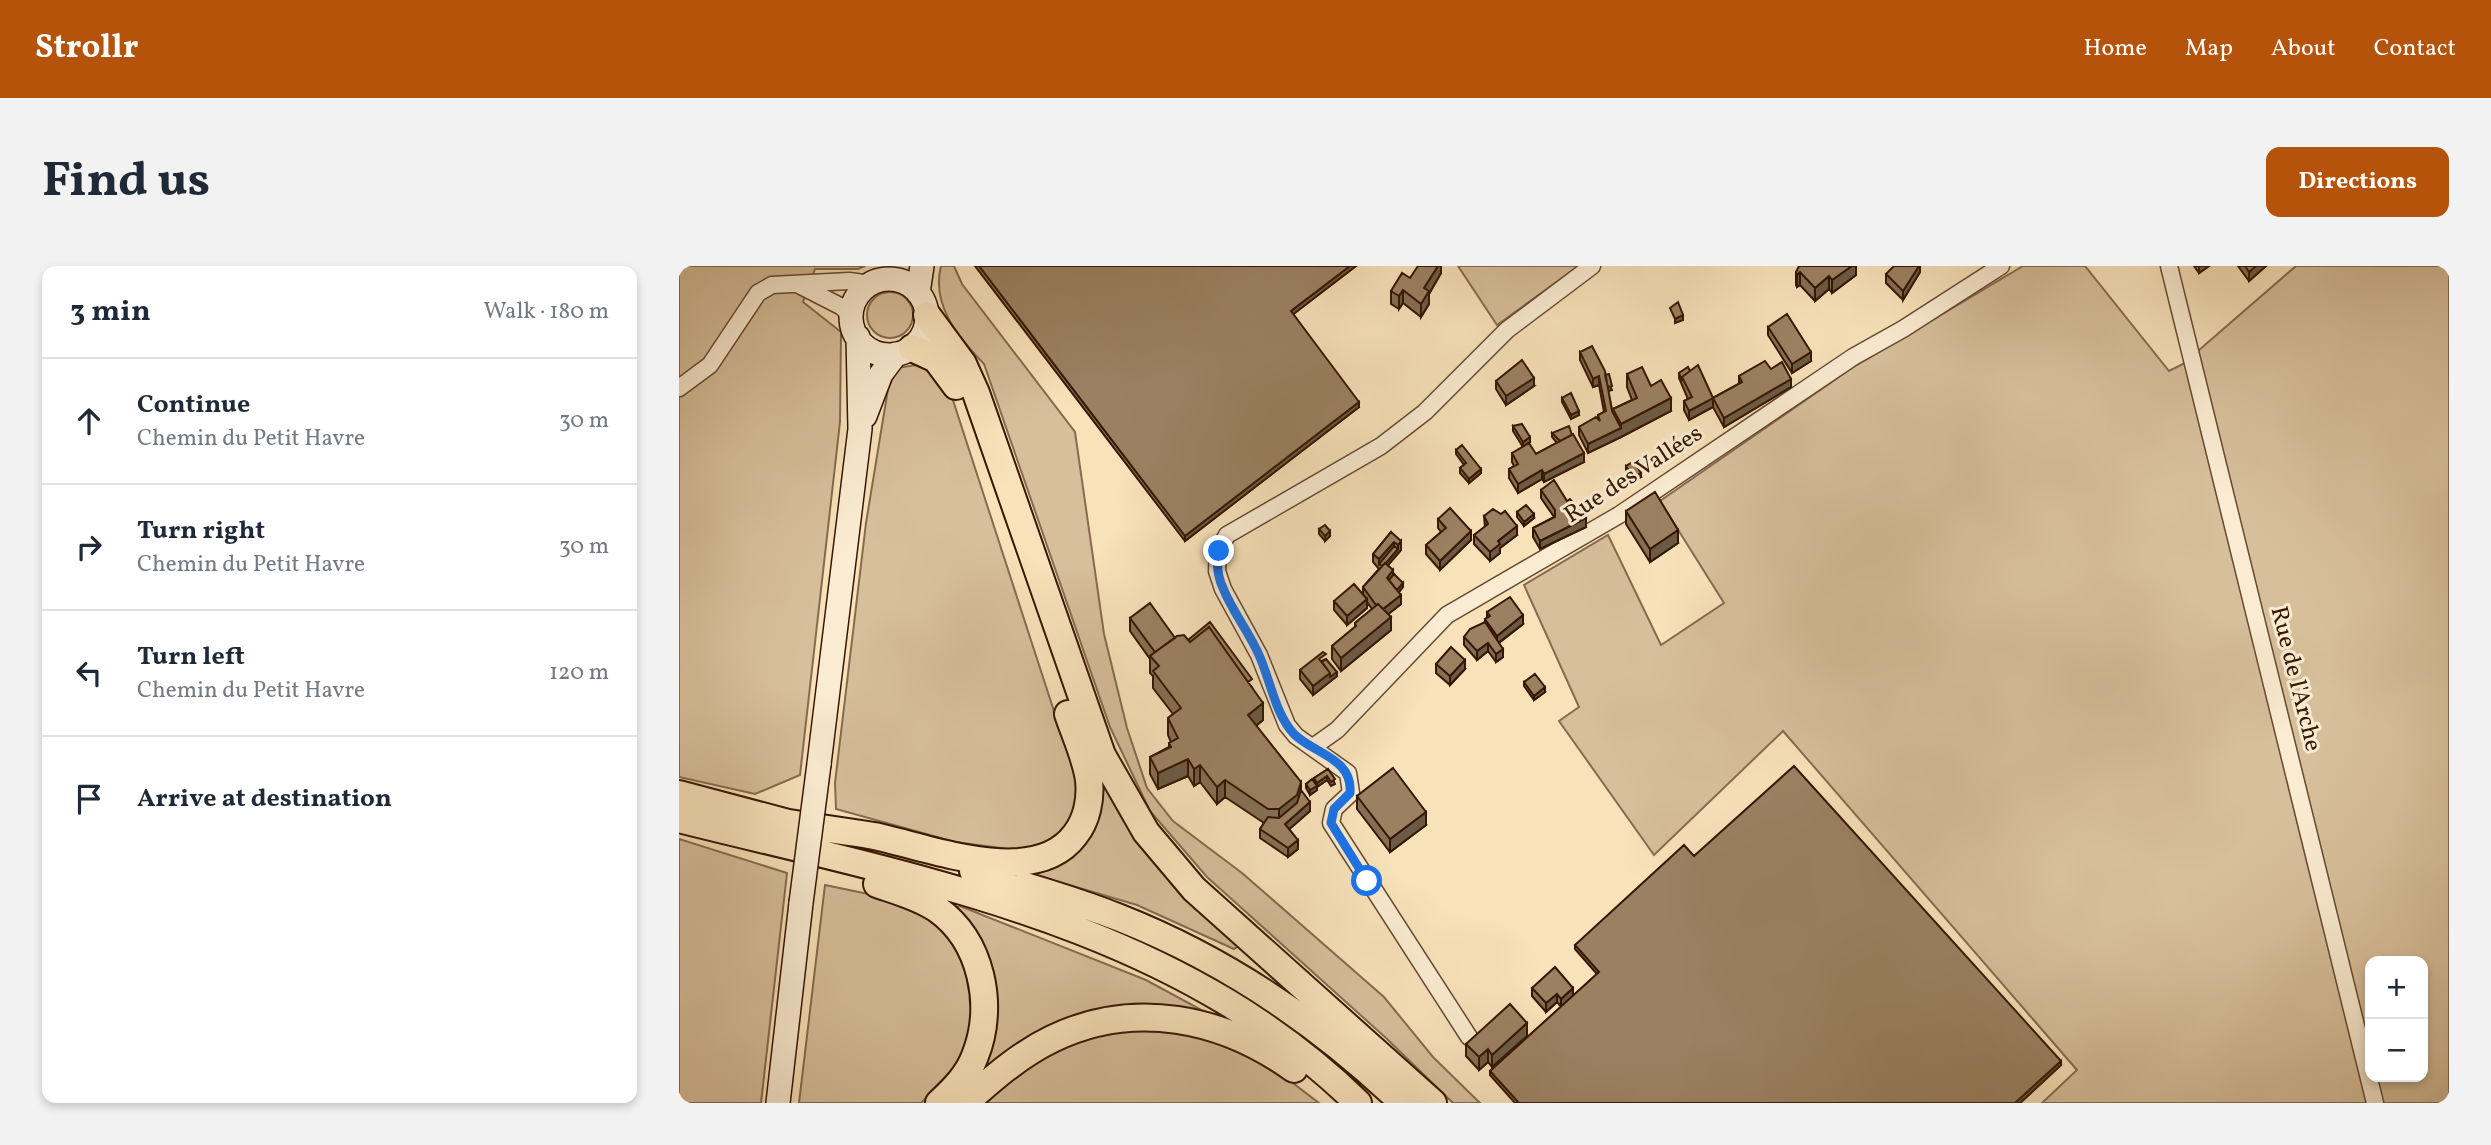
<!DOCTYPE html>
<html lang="en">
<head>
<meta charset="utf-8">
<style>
  body { margin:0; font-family:Vollkorn,serif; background:#f2f2f3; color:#1f2937 }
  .controls { position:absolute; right:21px; bottom:21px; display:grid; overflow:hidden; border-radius:14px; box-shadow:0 4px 10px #0003 }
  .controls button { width:63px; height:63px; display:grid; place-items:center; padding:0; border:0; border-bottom:2px solid #e0e1e3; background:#fff; color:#1f2937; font:35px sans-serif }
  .stop { position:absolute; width:21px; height:21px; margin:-16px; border:5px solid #1a73e8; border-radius:50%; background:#fff }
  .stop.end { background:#1a73e8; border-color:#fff; box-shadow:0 2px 7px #0008 }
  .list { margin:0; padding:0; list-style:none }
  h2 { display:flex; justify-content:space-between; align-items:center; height:91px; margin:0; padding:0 28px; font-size:30px }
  h2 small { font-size:23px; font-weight:400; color:#747a83 }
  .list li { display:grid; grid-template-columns:46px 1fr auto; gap:21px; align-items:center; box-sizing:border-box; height:126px; padding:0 28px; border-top:2px solid #e0e1e3 }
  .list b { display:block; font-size:26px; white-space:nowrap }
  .list p { margin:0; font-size:23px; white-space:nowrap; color:#747a83 }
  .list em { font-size:23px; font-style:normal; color:#747a83 }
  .icon { flex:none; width:38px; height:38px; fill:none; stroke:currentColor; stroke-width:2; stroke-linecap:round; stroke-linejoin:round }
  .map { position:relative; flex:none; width:1770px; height:837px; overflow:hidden; border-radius:14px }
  header { display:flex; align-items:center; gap:42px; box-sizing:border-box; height:98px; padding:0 35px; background:#b45309; color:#fff }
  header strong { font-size:33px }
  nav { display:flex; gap:38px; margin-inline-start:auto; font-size:24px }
  .intro { display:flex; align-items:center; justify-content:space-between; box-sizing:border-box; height:168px; padding:0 42px }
  h1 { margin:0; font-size:49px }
  .button { padding:18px 32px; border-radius:14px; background:#b45309; color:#fff; font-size:24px; font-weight:700 }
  main { display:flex; gap:42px; padding:0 42px }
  aside { flex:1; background:#fff; border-radius:14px; box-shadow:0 4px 10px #0003 }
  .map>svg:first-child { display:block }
</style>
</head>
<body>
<header>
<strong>Strollr</strong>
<nav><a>Home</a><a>Map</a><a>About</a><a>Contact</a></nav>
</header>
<div class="intro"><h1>Find us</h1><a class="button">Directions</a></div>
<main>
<aside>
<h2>3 min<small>Walk · 180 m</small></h2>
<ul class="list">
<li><svg class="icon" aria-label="ahead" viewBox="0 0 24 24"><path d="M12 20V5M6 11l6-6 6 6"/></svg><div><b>Continue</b><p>Chemin du Petit Havre</p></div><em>30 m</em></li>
<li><svg class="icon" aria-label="right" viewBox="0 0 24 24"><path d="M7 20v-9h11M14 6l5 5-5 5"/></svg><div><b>Turn right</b><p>Chemin du Petit Havre</p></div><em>30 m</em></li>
<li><svg class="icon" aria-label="left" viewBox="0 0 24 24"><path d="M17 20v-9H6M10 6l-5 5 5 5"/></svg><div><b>Turn left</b><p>Chemin du Petit Havre</p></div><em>120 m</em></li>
<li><svg class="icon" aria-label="arrive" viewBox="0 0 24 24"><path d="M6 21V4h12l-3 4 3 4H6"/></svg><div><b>Arrive at destination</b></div></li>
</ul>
</aside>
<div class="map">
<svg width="1770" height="837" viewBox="0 0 1770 837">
  <rect width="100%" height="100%" fill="#f8e2ba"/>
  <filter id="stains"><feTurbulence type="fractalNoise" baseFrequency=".00286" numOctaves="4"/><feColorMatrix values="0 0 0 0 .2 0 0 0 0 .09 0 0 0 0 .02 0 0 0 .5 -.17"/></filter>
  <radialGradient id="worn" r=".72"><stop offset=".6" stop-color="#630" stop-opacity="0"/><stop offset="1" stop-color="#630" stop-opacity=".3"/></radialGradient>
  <path fill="#d7bf9b" stroke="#866b4f" stroke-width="2" fill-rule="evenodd" d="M 0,0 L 186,0 L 179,3 L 136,3 L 124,36 L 162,66 L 161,156 L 121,509 L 76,528 L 0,511 Z
    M 262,0 L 275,0 L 283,18 L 396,166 L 425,368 L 448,462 L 468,522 L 494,555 L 563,607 L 705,731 L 754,791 L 801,837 L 774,837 L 707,772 L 528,611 L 471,545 L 431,461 L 305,98 C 279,71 252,39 262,0 Z
    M 779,0 L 900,0 L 818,59 Z
    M 1344,0 L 1406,0 L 1490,105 L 1504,98 L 1617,0 L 1770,0 L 1770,837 L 1363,837 L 1398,804 L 1104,465 L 975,589 L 880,455 L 900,441 L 845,319 L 929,269 L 982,379 L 1045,337 L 981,235 L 1173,102 ZM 1691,695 L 1744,695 L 1744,811 L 1691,811 Z
    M188 49a23 23 0 1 1 46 0a23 23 0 1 1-46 0Z
    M 237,99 L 257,106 L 270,122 L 387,482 L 422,512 L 561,679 L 555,683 L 458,639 L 353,608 L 345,585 L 276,576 L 157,543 L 156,517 L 187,257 L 209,123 L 218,102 Z
    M 0,573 L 108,607 L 82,837 L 0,837 Z
    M 146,619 L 223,635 L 253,651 L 281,640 L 467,714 L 528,747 L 528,771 L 585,795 L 640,837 L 282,837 L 263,817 L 242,837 L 120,837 Z"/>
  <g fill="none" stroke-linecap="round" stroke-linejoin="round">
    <defs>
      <path id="minor" d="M 1490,0 L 1696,837
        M 120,19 L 163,41 L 173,51
        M 0,122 L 31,99 L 79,27 L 93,19 L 170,15 L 192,18
        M 634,481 L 658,464 L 768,349 L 940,249 L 1174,91 L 1224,63 L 1322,0
        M 790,771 L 652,557 L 655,543 L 672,527 L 669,507 L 617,470 L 608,459 L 580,389 L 544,323 L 538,305 L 539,285 L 548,269 L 702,180 L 746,146 L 828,64 L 913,0"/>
      <path id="secondary" d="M172 51a38 38 0 1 1 76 0a38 38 0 1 1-76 0Z
        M 239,27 L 243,0
        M 186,150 L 202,108 L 217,88
        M 140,498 L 181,163 L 179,71
        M 99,837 L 122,637"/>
      <path id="trunk" d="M 248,49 L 284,98 L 297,127 L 423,489 L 467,566 L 515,623 L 754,837
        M 233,82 L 257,93 L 277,120
        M 0,528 L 128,562
        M 0,553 C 240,613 495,657 679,837
        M 110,557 C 138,562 167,565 195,570 C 249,581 355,624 396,569 C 408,554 412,533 410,514 C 407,492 396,469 389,448
        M 294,605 C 343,619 393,633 441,652 C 547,694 642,759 724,837
        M 198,618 C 218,625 240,631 258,643 C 303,675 316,740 296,790 C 289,809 275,823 260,837
        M 286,837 C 313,813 340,789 373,773 C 455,733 544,752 615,803"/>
    </defs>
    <use href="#minor" stroke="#664a31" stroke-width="19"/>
    <use href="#secondary" stroke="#361703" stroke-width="26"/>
    <use href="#trunk" stroke="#361703" stroke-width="30"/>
    <use href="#minor" stroke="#faecd2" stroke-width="16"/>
    <use href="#secondary" stroke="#faecd2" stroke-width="23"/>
    <use href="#trunk" stroke="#f8e2ba" stroke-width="26"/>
    <defs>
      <path id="secondary-bridge" d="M 122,637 L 140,498"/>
    </defs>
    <use href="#secondary-bridge" stroke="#361703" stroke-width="26" stroke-linecap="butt"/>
    <use href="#secondary-bridge" stroke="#faecd2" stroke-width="23"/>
  </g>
  <path fill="#856f54" stroke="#361703" stroke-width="2" d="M 296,0 L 677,0 L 614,48 L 680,141 L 506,275 Z
    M 762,0 L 762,7 L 750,28 L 750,38 L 742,51 L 724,37 L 720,43 L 712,38 L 712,25 L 731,12 Z
    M 1177,0 L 1177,9 L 1153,27 L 1150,23 L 1136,35 L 1121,19 L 1118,21 L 1117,19 L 1117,6 Z
    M 1241,0 L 1241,6 L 1224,34 L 1207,17 L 1207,8 Z
    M 1515,0 L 1530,0 L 1520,7 Z
    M 1559,0 L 1587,0 L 1570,15 Z
    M 1089,61 L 1132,95 L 1113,107 L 1089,69 Z
    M 901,86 L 926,109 L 933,124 L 929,125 L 934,148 L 934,143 L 953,134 L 948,121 L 948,108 L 972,120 L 992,145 L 942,171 L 909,187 L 900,169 L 900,161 L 919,153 L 919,149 L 925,146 L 920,119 L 914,121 L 901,94 Z
    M 1092,103 L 1112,121 L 1045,161 L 1034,141 L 1010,154 L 1005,144 L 1005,135 L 1009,133 L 1000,112 L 1000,107 L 1011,105 L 1034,132 L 1060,118 L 1060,110 Z
    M 817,115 L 855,120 L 827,139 L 817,123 Z
    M 883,132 L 900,149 L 892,153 L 883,136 Z
    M 834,160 L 851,176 L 844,181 L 834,165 Z
    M 873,167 L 905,196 L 865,216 L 863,213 L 839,227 L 830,212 L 830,203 L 835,200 L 833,196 L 833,187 L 857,188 L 878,177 L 873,171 Z
    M 777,184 L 802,207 L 790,217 L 781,207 L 781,202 L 785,199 L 777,188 Z
    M 947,200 L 962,211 L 954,215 L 947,204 Z
    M 862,224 L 888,235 L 907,261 L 861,283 L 854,271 L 854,262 L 875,251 L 862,232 Z
    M 947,245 L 999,277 L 971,296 L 947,258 Z
    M 838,246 L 855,252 L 845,260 L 838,251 Z
    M 805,250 L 838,269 L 821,282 L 821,287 L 811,295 L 795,278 L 795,269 L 806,261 Z
    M 759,253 L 792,274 L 761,304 L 747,288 L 747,279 L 762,266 L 759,262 Z
    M 640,263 L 651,270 L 646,275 L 640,268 Z
    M 712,266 L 722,284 L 709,299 L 724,321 L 720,326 L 722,338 L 709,348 L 712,364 L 662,405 L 653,393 L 653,380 L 676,361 L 676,357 L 693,343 L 688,336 L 688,342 L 668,359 L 655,344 L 655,335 L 684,328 L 684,321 L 700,303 L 694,296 L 694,288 Z
    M 808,346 L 844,358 L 820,377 L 824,391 L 817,396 L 809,385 L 798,394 L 785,379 L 785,371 L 806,357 L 806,353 L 808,352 Z
    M 451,352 L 496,372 L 509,374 L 573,421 L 584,454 L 577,460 L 622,524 L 631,545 L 610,563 L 619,583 L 609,591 L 581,572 L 581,563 L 585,557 L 546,531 L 538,538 L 521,516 L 515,520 L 509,510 L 479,523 L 471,508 L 471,491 L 490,481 L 490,477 L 492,476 L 489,469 L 489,452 L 494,448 L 474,422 L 474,410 L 471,407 L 471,393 L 451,365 Z
    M 647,393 L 658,410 L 634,429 L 621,413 L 621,404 Z
    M 757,398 L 786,403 L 771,419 L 757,407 Z
    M 845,416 L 866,426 L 855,434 L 845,420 Z
    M 649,503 L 656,518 L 652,520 L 648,514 L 638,521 L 638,524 L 631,529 L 627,522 L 627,518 L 635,516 L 635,512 Z
    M 678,530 L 747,559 L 711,586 L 678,543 Z
    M 1015,590 L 1382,799 L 1341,837 L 836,837 L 811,809 L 811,805 L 882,741 L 878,736 L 867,746 L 853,730 L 853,722 L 894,730 L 918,708 L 896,683 L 896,679 Z
    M 848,770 L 813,801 L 809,796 L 800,804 L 787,790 L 787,778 Z"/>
  <path fill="#6c5a45" stroke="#361703" stroke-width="2" d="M 671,0 L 677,0 L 612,50 L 612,45 Z
    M 759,0 L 762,0 L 762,7 L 750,28 L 750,38 L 742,51 L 742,38 L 745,22 Z
    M 1173,0 L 1177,0 L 1177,9 L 1153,27 L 1153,14 Z
    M 1240,0 L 1241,0 L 1241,6 L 1224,34 L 1224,25 Z
    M 1520,0 L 1530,0 L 1520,7 Z
    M 1577,0 L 1587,0 L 1570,15 L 1570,6 Z
    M 1121,6 L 1121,19 L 1118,21 L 1118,9 Z
    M 1150,10 L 1150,23 L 1136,35 L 1136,22 Z
    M 724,24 L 724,37 L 720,43 L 720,30 Z
    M 1004,49 L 1004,54 L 996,57 L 996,53 Z
    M 1132,86 L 1132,95 L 1113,107 L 1113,98 Z
    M 920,110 L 920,119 L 914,121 L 914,113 Z
    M 855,112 L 855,120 L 827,139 L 827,130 Z
    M 1112,113 L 1112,121 L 1045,161 L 1045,152 Z
    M 992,132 L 992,145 L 942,171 L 909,187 L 909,178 L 942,162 L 942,158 Z
    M 1034,132 L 1034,141 L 1010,154 L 1010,145 Z
    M 680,136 L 680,141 L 506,275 L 506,270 Z
    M 900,145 L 900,149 L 892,153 L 892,149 Z
    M 851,171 L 851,176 L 844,181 L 844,176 Z
    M 905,187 L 905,196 L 865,216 L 865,208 Z
    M 802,203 L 802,207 L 790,217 L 790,213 Z
    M 863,204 L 863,213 L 839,227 L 839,218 Z
    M 962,207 L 962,211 L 954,215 L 954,211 Z
    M 855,248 L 855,252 L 845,260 L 845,256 Z
    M 907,252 L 907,261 L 861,283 L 861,275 Z
    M 838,260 L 838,269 L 821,282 L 821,287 L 811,295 L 811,286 L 819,275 Z
    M 999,264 L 999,277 L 971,296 L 971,283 Z
    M 651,265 L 651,270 L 646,275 L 646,270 Z
    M 792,265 L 792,274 L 761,304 L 761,295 Z
    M 722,275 L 722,284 L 704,305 L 704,301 L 719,283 L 719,279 Z
    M 715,276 L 715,284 L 700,298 L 700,293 Z
    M 714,304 L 714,313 L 709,319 L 708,312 Z
    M 724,317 L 724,321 L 716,331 L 716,326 Z
    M 722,329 L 722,338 L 702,354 L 702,345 Z
    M 688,333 L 688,342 L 668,359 L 668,350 Z
    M 844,349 L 844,358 L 818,378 L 818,370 Z
    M 712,351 L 712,364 L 662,405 L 662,392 Z
    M 809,377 L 809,385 L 798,394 L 798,385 Z
    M 824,383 L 824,391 L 817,396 L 817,388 Z
    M 786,394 L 786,403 L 771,419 L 771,410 Z
    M 658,406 L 658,410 L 634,429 L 634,420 L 651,407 Z
    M 866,421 L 866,426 L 855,434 L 855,430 Z
    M 584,437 L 584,454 L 569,466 L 569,449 Z
    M 509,493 L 509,510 L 479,523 L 479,507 Z
    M 521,499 L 521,516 L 515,520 L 515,503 Z
    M 648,510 L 648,514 L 638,521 L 638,517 Z
    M 546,514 L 546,531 L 538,538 L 538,521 Z
    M 622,516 L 622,533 L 600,560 L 600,543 Z
    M 638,520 L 638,524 L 631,529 L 631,524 Z
    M 631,536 L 631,545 L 606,567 L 606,558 Z
    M 747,546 L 747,559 L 711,586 L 711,573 Z
    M 619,574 L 619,583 L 609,591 L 609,582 Z
    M 894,722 L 894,731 L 882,741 L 882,733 Z
    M 878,728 L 878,736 L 867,746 L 867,737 Z
    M 848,757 L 848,770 L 813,801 L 813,789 Z
    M 809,783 L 809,796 L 800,804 L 800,791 Z
    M 1382,795 L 1382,799 L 1341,837 L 1336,837 Z"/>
  <path fill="#9b8162" stroke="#361703" stroke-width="2" d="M 300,0 L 671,0 L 612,45 L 680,136 L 506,270 Z
    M 739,0 L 759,0 L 745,22 L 750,25 L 742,38 L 724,24 L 720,30 L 712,25 L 723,7 L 731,12 Z
    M 1120,0 L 1173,0 L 1153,14 L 1150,10 L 1136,22 L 1121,6 L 1118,9 L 1117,6 Z
    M 1215,0 L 1240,0 L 1224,25 L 1207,8 Z
    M 1566,0 L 1577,0 L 1570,6 Z
    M 999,36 L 1004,49 L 996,53 L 991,42 Z
    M 1108,48 L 1132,86 L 1113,98 L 1089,61 Z
    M 913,80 L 926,105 L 933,145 L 942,162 L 909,178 L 900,161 L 917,151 L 921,155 L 919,149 L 927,145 L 920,110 L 914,113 L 901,86 Z
    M 843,94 L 855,112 L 827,130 L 817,115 Z
    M 1086,95 L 1092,103 L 1103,96 L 1112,113 L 1045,152 L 1034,132 L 1010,145 L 1005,135 L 1013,131 L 1003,111 L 1019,99 L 1034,132 L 1063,116 L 1060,110 Z
    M 963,101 L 972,120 L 982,114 L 992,132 L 942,158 L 934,143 L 958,132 L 948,108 Z
    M 1009,101 L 1011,105 L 1003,111 L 1003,115 L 1000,107 Z
    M 930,108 L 933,120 L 929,121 L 926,109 Z
    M 892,127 L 900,145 L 892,149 L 883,132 Z
    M 843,158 L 851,171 L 844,176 L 834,160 Z
    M 890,160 L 893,169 L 881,175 L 873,167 Z
    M 894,168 L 905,187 L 865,208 L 863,204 L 839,218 L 830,203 L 839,198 L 833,187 L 850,177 L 857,188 Z
    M 783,179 L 802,203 L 790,213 L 781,202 L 787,197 L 777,184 Z
    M 955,195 L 962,207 L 954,211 L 947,200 Z
    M 875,214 L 888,235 L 891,233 L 907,252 L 861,275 L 854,262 L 876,251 L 876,244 L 862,224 Z
    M 976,226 L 999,264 L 971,283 L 947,245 Z
    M 847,239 L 855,248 L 845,256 L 838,246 Z
    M 771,242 L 792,265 L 761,295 L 747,279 L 767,262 L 759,253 Z
    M 814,243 L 822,248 L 826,245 L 838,260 L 819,275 L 821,278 L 811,286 L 795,269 L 809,258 L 805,250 Z
    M 646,259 L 651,265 L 646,270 L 640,263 Z
    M 712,266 L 722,275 L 719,279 L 715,276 L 700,293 L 694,288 Z
    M 715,280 L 719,283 L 707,297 L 706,297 L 703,300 L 700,298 Z
    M 706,297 L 714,304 L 708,312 L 722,329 L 704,343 L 699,338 L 697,339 L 684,321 Z
    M 715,308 L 724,317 L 718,324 L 710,314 Z
    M 675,318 L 688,333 L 668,350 L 655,335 Z
    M 831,331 L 844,349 L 818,370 L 806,353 L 811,350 L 808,346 Z
    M 471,337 L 496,372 L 476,386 L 451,352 Z
    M 699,338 L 712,351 L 662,392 L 653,380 L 677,360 L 676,357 Z
    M 531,356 L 573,413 L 569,416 L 530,361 L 511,376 L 509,374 Z
    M 806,356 L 824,383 L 817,388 L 809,377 L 798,385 L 785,371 L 791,363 Z
    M 530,361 L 584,437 L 569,449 L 622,516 L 618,529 L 600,543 L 589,543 L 546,514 L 538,521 L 521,499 L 515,503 L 509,493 L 479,507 L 471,491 L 492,481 L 490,477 L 499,472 L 489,452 L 502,442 L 474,405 L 480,400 L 471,390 L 498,370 L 505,369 L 511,376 Z
    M 772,381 L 786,394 L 771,410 L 757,398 Z
    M 644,386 L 647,388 L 640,393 L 651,407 L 634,420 L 621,404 Z
    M 647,393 L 658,406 L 651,411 L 651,407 L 643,396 Z
    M 856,408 L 866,421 L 855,430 L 845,416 Z
    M 1115,500 L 1382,795 L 1336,837 L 840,837 L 811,805 L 920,706 L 896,679 L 1005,579 L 1015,590 Z
    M 714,502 L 747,546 L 711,573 L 678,530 Z
    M 649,503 L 656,513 L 652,516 L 648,510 L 638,517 L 635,512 Z
    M 633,513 L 638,520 L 631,524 L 627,518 Z
    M 622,524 L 631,536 L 606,558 L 619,574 L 609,582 L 581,563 L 589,551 L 600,552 L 618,537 Z
    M 876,701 L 894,722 L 882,733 L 878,728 L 867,737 L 853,722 Z
    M 831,738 L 848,757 L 813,789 L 809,783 L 800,791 L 787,778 Z"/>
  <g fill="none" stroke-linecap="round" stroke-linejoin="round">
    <path stroke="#1a73e8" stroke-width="9" d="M 540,285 C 537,298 538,309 544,322 C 553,345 570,366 580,389 C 591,413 596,448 615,468 C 635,488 674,492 671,527 L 655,543 L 652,557 L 688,615"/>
  </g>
  <g text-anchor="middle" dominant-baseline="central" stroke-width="6" stroke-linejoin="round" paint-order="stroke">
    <g font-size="24" fill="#361703" stroke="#faecd2">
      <text transform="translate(955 209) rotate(-33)">Rue des Vallées</text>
      <text transform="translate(1616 413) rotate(76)">Rue de l'Arche</text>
    </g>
  </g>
  <rect width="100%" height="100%" filter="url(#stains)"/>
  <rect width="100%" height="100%" fill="url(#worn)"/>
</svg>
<div class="controls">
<button>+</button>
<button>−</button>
</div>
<div class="stop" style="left:688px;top:615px"></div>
<div class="stop end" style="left:540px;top:285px"></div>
</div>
</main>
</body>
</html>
